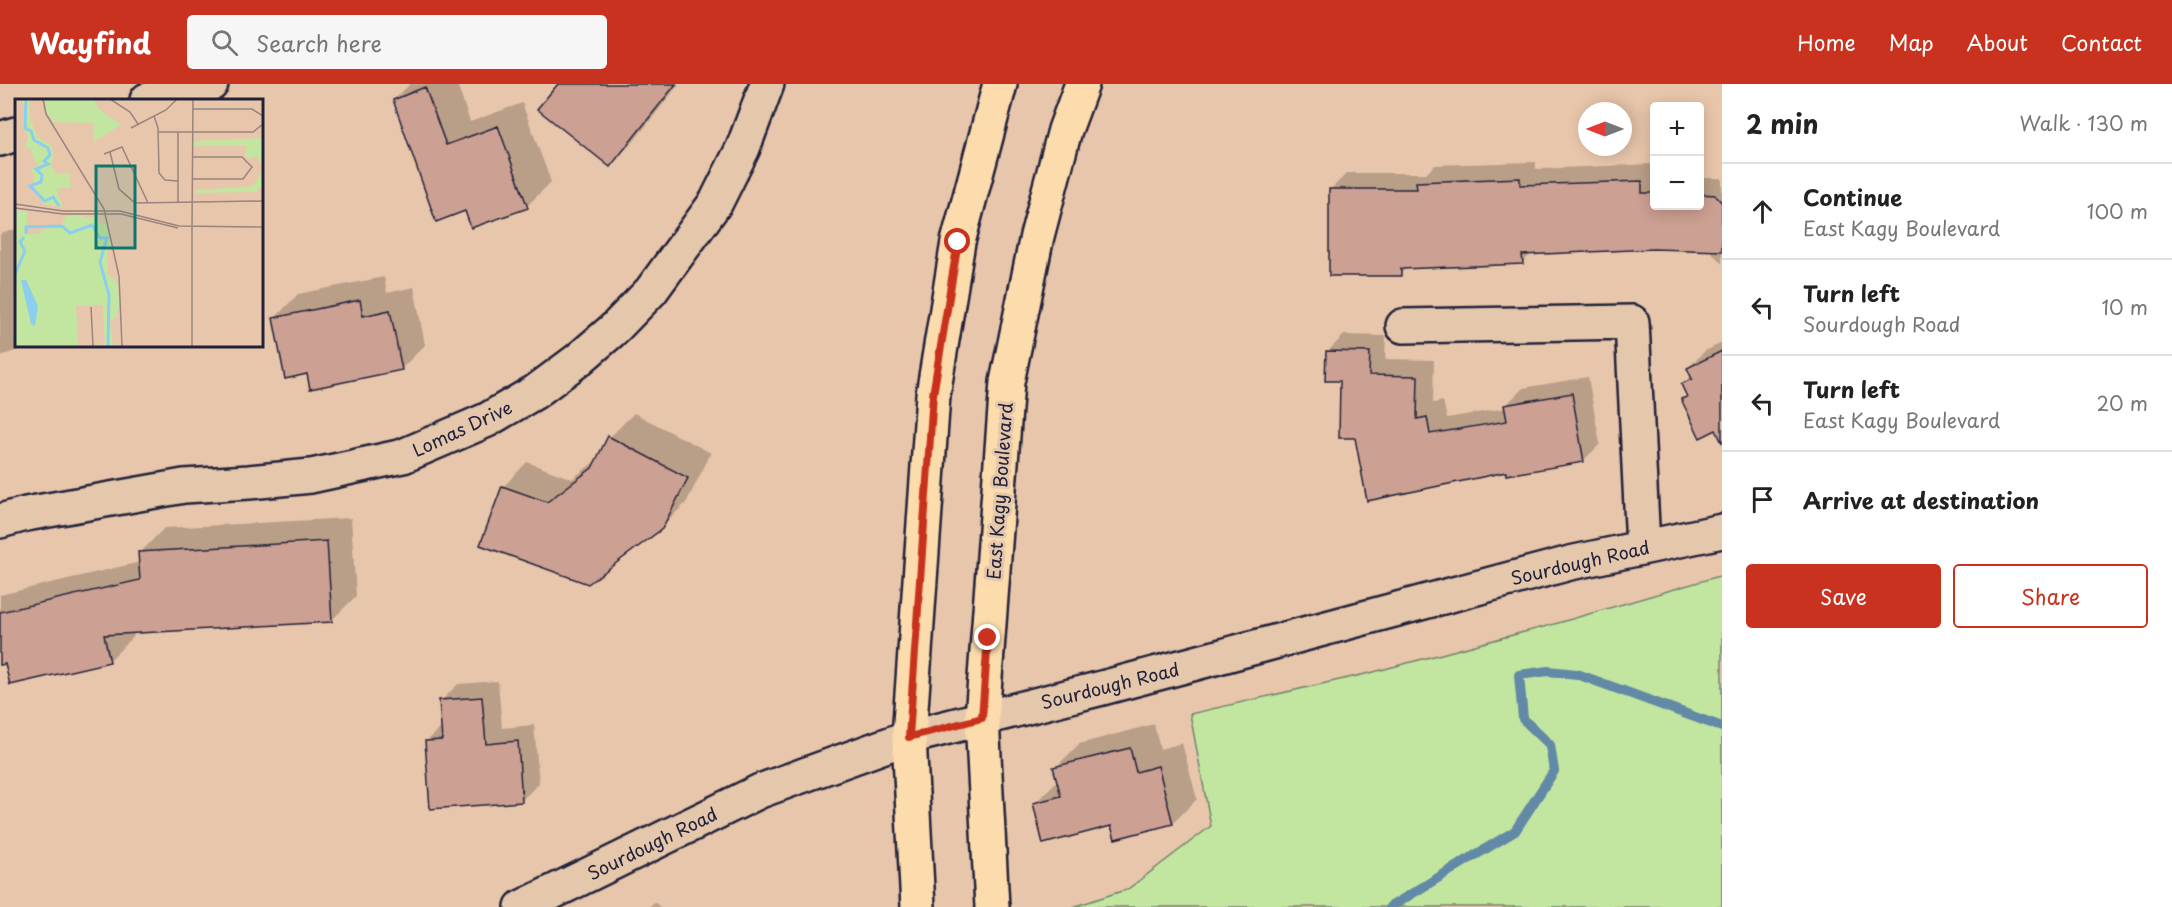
<!DOCTYPE html>
<html lang="en">
<head>
<meta charset="utf-8">
<style>
  body { margin:0; font-family:"Playpen Sans",sans-serif; background:#f6f6f6; color:#222 }
  .controls { position:absolute; right:18px; top:18px; display:grid; overflow:hidden; border-radius:6px; box-shadow:0 3px 15px #0003 }
  .controls button { width:54px; height:54px; display:grid; place-items:center; padding:0; border:0; border-bottom:2px solid #e0e0e0; background:#fff; color:#222; font:30px sans-serif }
  .compass { position:absolute; left:1578px; top:18px; width:54px; height:54px; border-radius:50%; background:#fff; box-shadow:0 3px 15px #0003; rotate:270deg }
  .stop { position:absolute; width:18px; height:18px; margin:-14px; border:4px solid #c8321e; border-radius:50%; background:#fff }
  .stop.end { background:#c8321e; border-color:#fff; box-shadow:0 2px 6px #0008 }
  .list { margin:0; padding:0; list-style:none }
  h2 { display:flex; justify-content:space-between; align-items:center; height:78px; margin:0; padding:0 24px; font-size:26px }
  h2 small { font-size:20px; font-weight:400; color:#767676 }
  .list li { display:grid; grid-template-columns:39px 1fr auto; gap:18px; align-items:center; box-sizing:border-box; height:96px; padding:0 24px; border-top:2px solid #e0e0e0 }
  .list b { display:block; font-size:22px; white-space:nowrap }
  .list p { margin:0; font-size:20px; white-space:nowrap; color:#767676 }
  .list em { font-size:20px; font-style:normal; color:#767676 }
  .actions { display:flex; gap:12px; padding:18px 24px }
  .actions a { flex:1; padding:14px 0; border:2px solid #c8321e; border-radius:6px; text-align:center; font-size:21px; color:#c8321e }
  .actions .main { background:#c8321e; color:#fff }
  .icon { flex:none; width:33px; height:33px; fill:none; stroke:currentColor; stroke-width:2; stroke-linecap:round; stroke-linejoin:round }
  .map { position:relative; flex:none; width:1722px; height:823px; overflow:hidden }
  header { display:flex; align-items:center; gap:36px; box-sizing:border-box; height:84px; padding:0 30px; background:#c8321e; color:#fff }
  header strong { font-size:28px }
  nav { display:flex; gap:33px; margin-inline-start:auto; font-size:21px }
  .search { width:420px; height:54px; background:#f6f6f6; display:flex; align-items:center; gap:15px; box-sizing:border-box; padding:0 21px; border-radius:6px; color:#767676; font-size:22px }
  main { display:flex }
  aside { flex:1; background:#fff }
  .map>svg:first-child { display:block }
</style>
</head>
<body>
<header>
<strong>Wayfind</strong>
<div class="search"><svg class="icon" aria-label="search" viewBox="0 0 24 24"><circle cx="10" cy="10" r="6"/><path d="M15 15l6 6"/></svg>Search here</div>
<nav><a>Home</a><a>Map</a><a>About</a><a>Contact</a></nav>
</header>
<main>
<div class="map">
<svg width="1722" height="823" viewBox="0 0 1722 823">
  <rect width="100%" height="100%" fill="#e8c6ab"/>
  <filter id="ink" filterUnits="userSpaceOnUse"><feTurbulence type="fractalNoise" baseFrequency=".0167" numOctaves="2"/><feDisplacementMap in="SourceGraphic" scale="12" xChannelSelector="R" yChannelSelector="G"/><feConvolveMatrix kernelMatrix="1 2 1 2 8 2 1 2 1" color-interpolation-filters="sRGB"/></filter>
  <g filter="url(#ink)">
    <path fill="#c2e6a0" stroke="#72846e" stroke-width="1.5" d="M 1719,492 L 1722,494 L 1722,823 L 1073,823 L 1128,805 L 1211,742 L 1190,630 L 1370,589 L 1558,539 Z"/>
    <path fill="#0003" d="M 410,0 L 457,0 L 470,38 L 522,19 L 551,98 L 527,122 L 466,125 L 394,16 Z
      M 560,0 L 679,0 L 634,57 L 610,81 Z
      M 1536,78 L 1536,85 L 1654,80 L 1654,122 L 1700,122 L 1700,94 L 1722,94 L 1722,180 L 1709,165 L 1653,164 L 1532,169 L 1522,179 L 1407,183 L 1400,190 L 1330,106 L 1347,89 L 1427,89 L 1435,81 Z
      M 16,145 L 16,261 L 34,261 L 0,272 L 0,150 Z
      M 384,193 L 387,209 L 414,203 L 425,261 L 401,285 L 308,289 L 274,235 L 298,210 Z
      M 1344,251 L 1386,252 L 1385,275 L 1434,276 L 1433,319 L 1443,317 L 1447,334 L 1506,324 L 1506,321 L 1523,304 L 1588,293 L 1600,360 L 1583,377 L 1507,386 L 1356,353 L 1341,296 L 1327,268 Z
      M 1722,259 L 1722,341 L 1683,316 L 1688,311 L 1683,300 L 1692,291 L 1688,284 L 1705,267 Z
      M 634,329 L 711,369 L 686,419 L 661,443 L 588,498 L 503,403 L 527,378 L 572,395 L 598,375 L 610,353 Z
      M 351,434 L 356,512 L 331,537 L 133,548 L 134,552 L 110,576 L 0,579 L 0,511 L 140,478 L 140,469 L 164,444 Z
      M 498,597 L 502,644 L 534,641 L 539,699 L 522,716 L 426,658 L 443,642 L 441,617 L 458,600 Z
      M 1154,640 L 1160,665 L 1182,659 L 1197,715 L 1173,739 L 1116,754 L 1112,740 L 1034,720 L 1058,696 L 1055,684 L 1079,660 Z
      M 654,818 L 660,823 L 649,823 Z"/>
    <g fill="none" stroke-linecap="round" stroke-linejoin="round">
      <path stroke="#6289a6" stroke-width="10" d="M 1390,823 L 1515,747 L 1554,687 L 1550,661 L 1523,635 L 1519,591 L 1548,587 L 1577,590 L 1722,643"/>
    </g>
    <path fill="#cca092" stroke="#22223b" stroke-width="1.5" d="M 558,0 L 676,0 L 610,83 L 537,25 Z
      M 425,3 L 446,61 L 498,42 L 528,124 L 471,144 L 465,127 L 436,138 L 393,16 Z
      M 1520,94 L 1520,101 L 1642,97 L 1642,109 L 1654,109 L 1654,122 L 1700,122 L 1700,110 L 1715,111 L 1722,119 L 1722,167 L 1653,165 L 1522,171 L 1523,180 L 1401,185 L 1401,192 L 1329,192 L 1329,105 L 1417,105 L 1416,98 Z
      M 360,216 L 363,232 L 390,226 L 402,286 L 310,305 L 307,290 L 285,295 L 273,234 Z
      M 1326,267 L 1370,268 L 1369,291 L 1418,292 L 1417,335 L 1427,333 L 1430,350 L 1507,337 L 1504,321 L 1572,309 L 1584,378 L 1506,391 L 1506,388 L 1367,417 L 1355,354 L 1339,354 L 1340,297 L 1325,297 Z
      M 1722,267 L 1722,359 L 1716,346 L 1700,354 L 1681,315 L 1687,313 L 1681,300 L 1692,295 L 1687,284 Z
      M 608,352 L 688,394 L 662,445 L 588,500 L 480,461 L 502,402 L 547,418 L 592,384 Z
      M 327,457 L 332,538 L 104,551 L 110,578 L 10,601 L 5,580 L 0,581 L 0,528 L 140,496 L 138,468 Z
      M 482,613 L 486,660 L 518,657 L 522,718 L 430,725 L 425,657 L 442,656 L 439,616 Z
      M 1130,664 L 1136,688 L 1158,682 L 1173,740 L 1115,755 L 1111,742 L 1043,760 L 1033,719 L 1061,712 L 1053,683 Z"/>
    <g fill="none" stroke-linecap="round" stroke-linejoin="round">
      <defs>
        <path id="minor" d="M 147,16 L 211,0
          M 0,55 L 16,50
          M 1403,242 L 1632,238 L 1643,463
          M 0,437 L 26,430 L 184,402 L 249,398 L 311,392 L 403,372 L 487,336 L 535,308 L 578,276 L 614,245 L 651,207 L 716,118 L 743,64 L 767,0
          M 522,823 L 760,707 L 909,653 L 1102,604 L 1570,479 L 1722,447"/>
        <path id="major" d="M 918,823 L 909,653 L 933,311 L 958,158 L 1000,0
          M 992,823 L 982,634 L 1007,298 L 1037,152 L 1065,46 L 1082,0"/>
      </defs>
      <use href="#minor" stroke="#22223b" stroke-width="38"/>
      <use href="#major" stroke="#22223b" stroke-width="38"/>
      <use href="#minor" stroke="#e5c8ac" stroke-width="33"/>
      <use href="#major" stroke="#fcdcac" stroke-width="33"/>
    </g>
  </g>
  <g fill="none" stroke-linecap="round" stroke-linejoin="round" filter="url(#ink)">
    <path stroke="#c8321e" stroke-width="8" d="M 958,158 L 933,311 L 909,653 L 982,634 L 988,554"/>
  </g>
  <g text-anchor="middle" dominant-baseline="central" stroke-width="6" stroke-linejoin="round" paint-order="stroke">
    <g font-size="18" fill="#22223b" stroke="#e5c8ac">
      <text transform="translate(462 344) rotate(-25)">Lomas Drive</text>
      <text transform="translate(999 407) rotate(-86)">East Kagy Boulevard</text>
      <text transform="translate(1580 478) rotate(-13)">Sourdough Road</text>
      <text transform="translate(1110 601) rotate(-14)">Sourdough Road</text>
      <text transform="translate(652 759) rotate(-26)">Sourdough Road</text>
    </g>
  </g>
  <g transform="translate(15 15)">
    <rect width="248" height="248" fill="#e8c6ab"/>
    <path d="M 6,0 L 14,0 L 15,20 L 23,39 L 36,46 L 39,60 L 35,66 L 41,73 L 38,75 L 54,74 L 56,88 L 41,90 L 48,108 L 29,106 L 21,91 L 17,71 L 24,64 L 20,63 L 16,50 L 10,48 L 13,38 L 7,25 L 11,11 ZM 31,0 L 78,0 L 84,10 L 106,26 L 78,43 L 78,24 L 38,23 L 30,9 ZM 247,39 L 247,87 L 241,93 L 180,94 L 180,91 L 235,88 L 243,81 L 247,69 L 242,56 L 235,60 L 230,56 L 232,47 L 179,47 L 179,42 ZM 0,111 L 12,113 L 12,135 L 24,135 L 27,130 L 45,128 L 51,117 L 69,116 L 69,120 L 81,117 L 85,125 L 90,124 L 97,149 L 92,152 L 93,175 L 103,184 L 104,207 L 102,217 L 95,223 L 98,247 L 90,247 L 88,206 L 61,207 L 63,247 L 0,247 Z" fill="#c2e6a0"/>
    <path d="M 6,181 L 11,181 L 23,207 L 20,227 L 16,225 Z" fill="#8cceed"/>
    <path fill="none" stroke="#8cceed" stroke-width="3" d="M 11,0 L 10,29 L 16,32 L 19,41 L 33,49 L 35,56 L 29,62 L 33,65 L 21,70 L 27,76 L 26,83 L 15,87 L 30,102 L 38,98 L 44,107M 47,127 L 55,134 L 77,126 L 85,139 L 92,139 L 85,163 L 94,196 L 93,247M 11,135 L 11,128 L 47,127M 0,175 L 10,152 L 5,143 L 9,138"/>
    <path fill="none" stroke="#99847e" stroke-width="1.5" d="M 28,0 L 31,15 L 89,110 L 104,177 L 107,247M 95,0 L 115,13 L 123,25M 178,10 L 237,10 L 248,17M 139,17 L 143,29 L 144,74 L 150,81 L 163,82M 116,29 L 151,11 L 162,0M 143,33 L 238,33 L 248,25M 163,33 L 163,104M 95,53 L 104,90 L 120,104 L 248,102M 89,55 L 107,48 L 133,104M 178,58 L 227,58 L 237,68 L 228,80 L 178,80M 0,105 L 48,112 L 105,112 L 164,127 L 248,128M 0,109 L 48,115 L 106,115 L 163,129M 177,128 L 178,0M 76,208 L 78,247M 177,247 L 177,128"/>
    <path fill="#0f766e" fill-opacity="0.15" stroke="#0f766e" stroke-width="3" d="M 81,67 L 120,67 L 120,149 L 81,149 Z"/>
    <rect width="248" height="248" fill="none" stroke="#22223b" stroke-width="3"/>
  </g>
</svg>
<div class="controls">
<button>+</button>
<button>−</button>
</div>
<svg class="compass" viewBox="-18 -18 36 36"><path d="M0-13l5 13h-10z" fill="#e53935"/><path d="M0 13l5-13h-10z" fill="#767676"/></svg>
<div class="stop" style="left:958px;top:158px"></div>
<div class="stop end" style="left:988px;top:554px"></div>
</div>
<aside>
<h2>2 min<small>Walk · 130 m</small></h2>
<ul class="list">
<li><svg class="icon" aria-label="ahead" viewBox="0 0 24 24"><path d="M12 20V5M6 11l6-6 6 6"/></svg><div><b>Continue</b><p>East Kagy Boulevard</p></div><em>100 m</em></li>
<li><svg class="icon" aria-label="left" viewBox="0 0 24 24"><path d="M17 20v-9H6M10 6l-5 5 5 5"/></svg><div><b>Turn left</b><p>Sourdough Road</p></div><em>10 m</em></li>
<li><svg class="icon" aria-label="left" viewBox="0 0 24 24"><path d="M17 20v-9H6M10 6l-5 5 5 5"/></svg><div><b>Turn left</b><p>East Kagy Boulevard</p></div><em>20 m</em></li>
<li><svg class="icon" aria-label="arrive" viewBox="0 0 24 24"><path d="M6 21V4h12l-3 4 3 4H6"/></svg><div><b>Arrive at destination</b></div></li>
</ul>
<div class="actions"><a class="main">Save</a><a>Share</a></div>
</aside>
</main>
</body>
</html>
